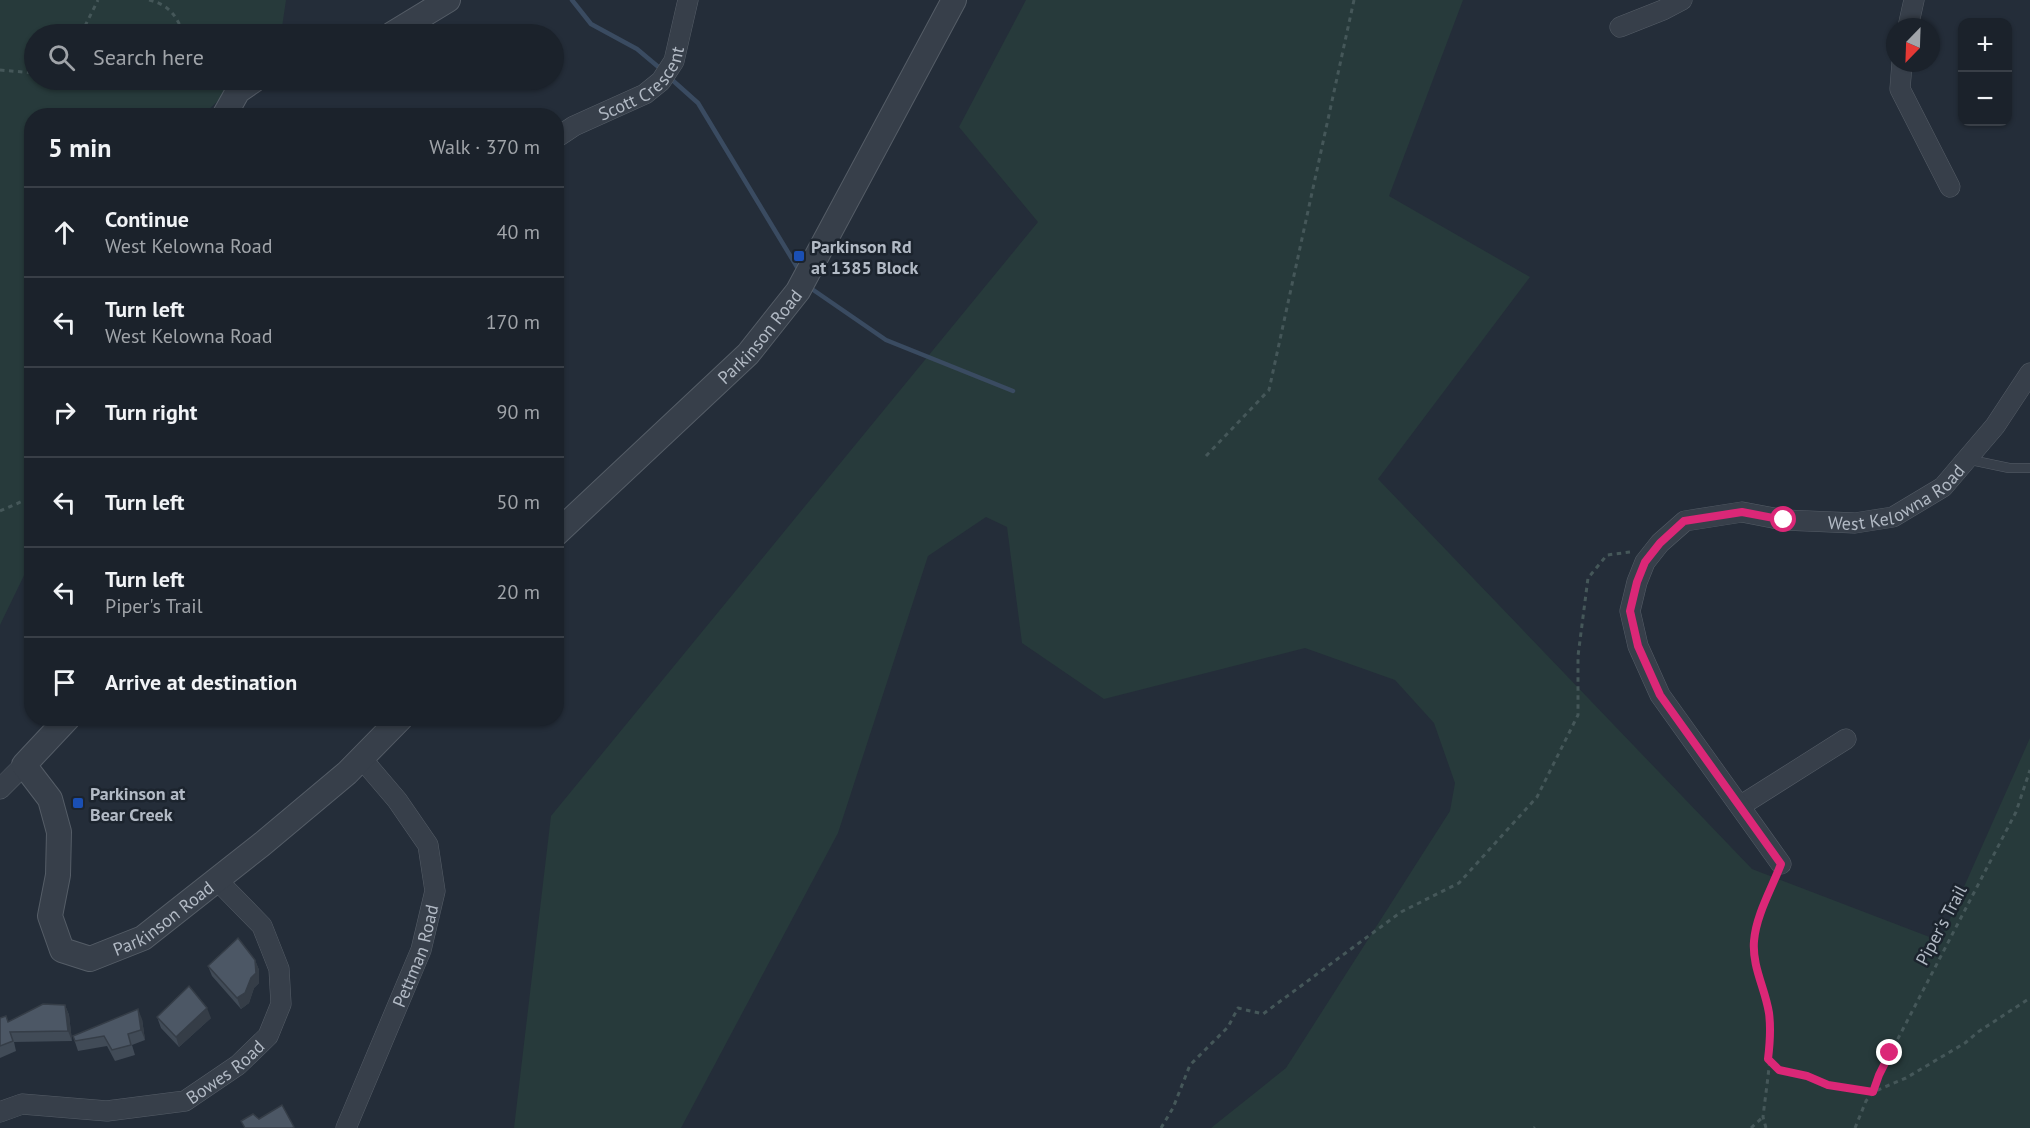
<!DOCTYPE html>
<html lang="en">
<head>
<meta charset="utf-8">
<style>
  body { margin:0; font-family:"PT Sans",sans-serif; background:#242a33; color:#f1f3f6 }
  .controls { position:absolute; right:18px; top:18px; display:grid; overflow:hidden; border-radius:12px; box-shadow:0 2px 4px #0004 }
  .controls button { width:54px; height:54px; display:grid; place-items:center; padding:0; border:0; border-bottom:2px solid #393f47; background:#1b222b; color:#f1f3f6; font:30px sans-serif }
  .compass { position:absolute; left:1886px; top:18px; width:54px; height:54px; border-radius:50%; background:#1b222b; box-shadow:0 2px 4px #0004; rotate:203deg }
  .stop { position:absolute; width:18px; height:18px; margin:-14px; border:4px solid #db2777; border-radius:50%; background:#fff }
  .stop.end { background:#db2777; border-color:#fff; box-shadow:0 2px 6px #0008 }
  .list { margin:0; padding:0; list-style:none }
  h2 { display:flex; justify-content:space-between; align-items:center; height:78px; margin:0; padding:0 24px; font-size:26px }
  h2 small { font-size:20px; font-weight:400; color:#a0a4a9 }
  .list li { display:grid; grid-template-columns:39px 1fr auto; gap:18px; align-items:center; box-sizing:border-box; height:90px; padding:0 24px; border-top:2px solid #393f47 }
  .list b { display:block; font-size:22px; white-space:nowrap }
  .list p { margin:0; font-size:20px; white-space:nowrap; color:#a0a4a9 }
  .list em { font-size:20px; font-style:normal; color:#a0a4a9 }
  .icon { flex:none; width:33px; height:33px; fill:none; stroke:currentColor; stroke-width:2; stroke-linecap:round; stroke-linejoin:round }
  .map { position:relative; flex:none; width:2030px; height:1128px; overflow:hidden }
  .search { position:absolute; background:#1b222b; box-shadow:0 2px 4px #0004; left:24px; top:24px; width:540px; height:66px; display:flex; align-items:center; gap:15px; box-sizing:border-box; padding:0 21px; border-radius:33px; color:#a0a4a9; font-size:22px }
  .panel { position:absolute; background:#1b222b; box-shadow:0 2px 4px #0004; left:24px; top:108px; width:540px; height:618px; border-radius:24px }
  .map>svg:first-child { display:block }
</style>
</head>
<body>
<div class="map">
<svg width="2030" height="1128" viewBox="0 0 2030 1128">
  <rect width="100%" height="100%" fill="#242d39"/>
  <path fill="#273a3b" d="M 0,0 L 286,0 L 281,34 L 34,34 L 34,80 L 240,80 L 203,115 L 32,116 L 31,561 L 0,625 Z
    M 1026,0 L 1463,0 L 1389,196 L 1530,277 L 1378,479 L 1752,869 L 1940,941 L 2030,738 L 2030,1128 L 1211,1128 L 1286,1068 L 1450,811 L 1455,783 L 1434,723 L 1395,680 L 1305,648 L 1104,699 L 1022,643 L 1007,527 L 986,517 L 928,556 L 838,833 L 681,1128 L 514,1128 L 551,816 L 1038,222 L 959,127 Z"/>
  <g fill="none" stroke-linecap="round" stroke-linejoin="round">
    <path stroke="#3a4b61" stroke-width="4.5" d="M 572,0 L 591,24 L 637,49 L 662,70
      M 670,78 L 698,103 L 800,272
      M 809,287 L 886,340 L 1013,391"/>
    <defs>
      <path id="service" d="M 1966,459 L 2009,468 L 2030,468"/>
      <g id="minor">
        <path d="M 1620,27 L 1663,10 L 1682,0"/>
        <path d="M 1908,27 L 1914,0"/>
        <path d="M 1902,63 L 1900,89 L 1950,187"/>
        <path id="s1" d="M 556,138 L 574,126 L 645,94 L 661,81 L 674,61 L 688,0"/>
        <path d="M 0,789 L 24,765"/>
        <path d="M 1740,806 L 1846,739"/>
        <path id="s2" d="M 1781,864 L 1660,695 L 1638,646 L 1630,611 L 1637,582 L 1645,562 L 1660,543 L 1685,521 L 1742,512 L 1784,520 L 1855,523 L 1893,517 L 1943,487 L 1995,426 L 2030,373"/>
        <path id="s3" d="M 0,1112 L 22,1104 L 107,1111 L 185,1101 L 238,1065 L 268,1036 L 281,1004 L 279,969 L 262,926 L 217,880"/>
        <path id="s4" d="M 346,1128 L 421,950 L 435,891 L 428,845 L 397,800 L 362,759"/>
      </g>
      <g id="tertiary">
        <path d="M 392,34 L 448,0"/>
        <path d="M 224,116 L 238,91 L 254,80"/>
        <path id="s5" d="M 556,534 L 748,354 L 798,291 L 954,0"/>
        <path id="s6" d="M 68,718 L 24,765 L 50,799 L 59,832 L 58,875 L 50,916 L 62,950 L 90,959 L 143,938 L 261,845 L 347,773 L 401,718"/>
      </g>
    </defs>
    <use href="#service" stroke="#555d67" stroke-width="10"/>
    <use href="#minor" stroke="#555d67" stroke-width="21"/>
    <use href="#tertiary" stroke="#555d67" stroke-width="26"/>
    <path stroke="#455759" stroke-width="3" stroke-dasharray="4.5 4.5" stroke-linecap="butt" d="M 149,0 C 170,5 176,16 184,34
      M 81,34 L 98,0
      M 0,70 L 34,73
      M 1206,456 L 1269,390 L 1354,0
      M 0,511 L 32,497
      M 1768,1059 L 1779,1070 L 1807,1076 L 1828,1085 L 1873,1092 L 1879,1075 L 2016,812 L 2030,770
      M 1161,1128 L 1173,1108 L 1190,1065 L 1228,1027 L 1238,1008 L 1263,1014 L 1401,912 L 1459,883 L 1537,797 L 1578,715 L 1578,656 L 1588,578 L 1607,555 L 1630,552
      M 1534,1128 L 1535,1127
      M 1751,1128 L 1763,1117
      M 1766,1128 L 1763,1117 C 1766,1090 1771,1061 1771,1034 C 1771,1010 1759,990 1755,967 C 1750,935 1763,909 1775,879
      M 1855,1128 L 1866,1101 L 1873,1092 L 1906,1078 L 1965,1043 L 1978,1032 L 2030,998"/>
    <use href="#service" stroke="#373f4a" stroke-width="9"/>
    <use href="#minor" stroke="#373f4a" stroke-width="20"/>
    <use href="#tertiary" stroke="#373f4a" stroke-width="24"/>
  </g>
  <path fill="#414b57" d="M 255,960 L 259,970 L 259,983 L 254,988 L 249,1003 L 241,1009 L 212,976 L 208,966 Z
    M 65,1005 L 69,1015 L 72,1041 L 14,1042 L 16,1051 L 0,1058 L 0,1018 L 8,1022 Z
    M 157,1017 L 211,1018 L 179,1047 L 161,1028 Z
    M 142,1019 L 145,1040 L 132,1045 L 135,1055 L 115,1061 L 107,1046 L 78,1051 L 73,1036 Z"/>
  <path fill="#353d47" d="M 255,960 L 259,970 L 259,983 L 254,988 L 249,1003 L 241,1009 L 237,998 Z
    M 65,1005 L 69,1015 L 72,1041 L 68,1031 Z
    M 207,1008 L 211,1018 L 179,1047 L 176,1037 Z
    M 138,1009 L 142,1019 L 145,1040 L 141,1030 Z"/>
  <path fill="#4c5765" stroke="#353d47" stroke-width="1.5" d="M 238,938 L 255,960 L 256,973 L 251,978 L 245,993 L 237,998 L 208,966 Z
    M 189,986 L 207,1008 L 176,1037 L 157,1017 Z
    M 43,1004 L 65,1005 L 68,1031 L 10,1032 L 13,1041 L 0,1046 L 0,1018 L 6,1016 L 8,1022 Z
    M 138,1009 L 141,1030 L 128,1034 L 131,1045 L 112,1050 L 104,1036 L 75,1041 L 73,1036 Z
    M 282,1105 L 294,1127 L 292,1128 L 245,1128 L 241,1121 L 253,1114 L 259,1119 Z"/>
  <g fill="none" stroke-linecap="round" stroke-linejoin="round">
    <path stroke="#db2777" stroke-width="8" d="M 1784,520 L 1742,512 L 1684,521 L 1660,543 L 1645,562 L 1637,582 L 1630,611 L 1638,646 L 1660,695 L 1781,864 C 1772,888 1756,915 1754,941 C 1752,967 1765,988 1769,1013 C 1771,1028 1770,1043 1768,1059 L 1779,1070 L 1807,1076 L 1828,1085 L 1873,1092 L 1879,1075 L 1890,1053"/>
  </g>
  <g fill="#1a4fb4" stroke="#1c242e" stroke-width="2">
    <rect x="793" y="250" width="12" height="12" rx="3"/>
    <rect x="72" y="797" width="12" height="12" rx="3"/>
  </g>
  <g text-anchor="middle" dominant-baseline="central" stroke-width="5" stroke-linejoin="round" paint-order="stroke">
    <g font-size="18" fill="#b2bac5" stroke="#1c242e">
      <text stroke="none"><textPath href="#s1" startOffset="104">Scott Crescent</textPath></text>
      <text stroke="none"><textPath href="#s5" startOffset="284">Parkinson Road</textPath></text>
      <text stroke="none"><textPath href="#s2" startOffset="626">West Kelowna Road</textPath></text>
      <text stroke="none"><textPath href="#s6" startOffset="376">Parkinson Road</textPath></text>
      <text transform="translate(1941 925) rotate(-62)">Piper's Trail</text>
      <text stroke="none"><textPath href="#s4" startOffset="186">Pettman Road</textPath></text>
      <text stroke="none"><textPath href="#s3" startOffset="237">Bowes Road</textPath></text>
    </g>
    <g font-size="18" font-weight="bold" fill="#b2bac5" stroke="#1c242e" text-anchor="start">
      <text x="811" y="246">Parkinson Rd<tspan x="811" dy="21">at 1385 Block</tspan></text>
      <text x="90" y="793">Parkinson at<tspan x="90" dy="21">Bear Creek</tspan></text>
    </g>
  </g>
</svg>
<div class="controls">
<button>+</button>
<button>−</button>
</div>
<svg class="compass" viewBox="-18 -18 36 36"><path d="M0-13l5 13h-10z" fill="#e53935"/><path d="M0 13l5-13h-10z" fill="#a0a4a9"/></svg>
<div class="stop" style="left:1784px;top:520px"></div>
<div class="stop end" style="left:1890px;top:1053px"></div>
<div class="search"><svg class="icon" aria-label="search" viewBox="0 0 24 24"><circle cx="10" cy="10" r="6"/><path d="M15 15l6 6"/></svg>Search here</div>
<section class="panel">
<h2>5 min<small>Walk · 370 m</small></h2>
<ul class="list">
<li><svg class="icon" aria-label="ahead" viewBox="0 0 24 24"><path d="M12 20V5M6 11l6-6 6 6"/></svg><div><b>Continue</b><p>West Kelowna Road</p></div><em>40 m</em></li>
<li><svg class="icon" aria-label="left" viewBox="0 0 24 24"><path d="M17 20v-9H6M10 6l-5 5 5 5"/></svg><div><b>Turn left</b><p>West Kelowna Road</p></div><em>170 m</em></li>
<li><svg class="icon" aria-label="right" viewBox="0 0 24 24"><path d="M7 20v-9h11M14 6l5 5-5 5"/></svg><div><b>Turn right</b></div><em>90 m</em></li>
<li><svg class="icon" aria-label="left" viewBox="0 0 24 24"><path d="M17 20v-9H6M10 6l-5 5 5 5"/></svg><div><b>Turn left</b></div><em>50 m</em></li>
<li><svg class="icon" aria-label="left" viewBox="0 0 24 24"><path d="M17 20v-9H6M10 6l-5 5 5 5"/></svg><div><b>Turn left</b><p>Piper's Trail</p></div><em>20 m</em></li>
<li><svg class="icon" aria-label="arrive" viewBox="0 0 24 24"><path d="M6 21V4h12l-3 4 3 4H6"/></svg><div><b>Arrive at destination</b></div></li>
</ul>
</section>
</div>
</body>
</html>
